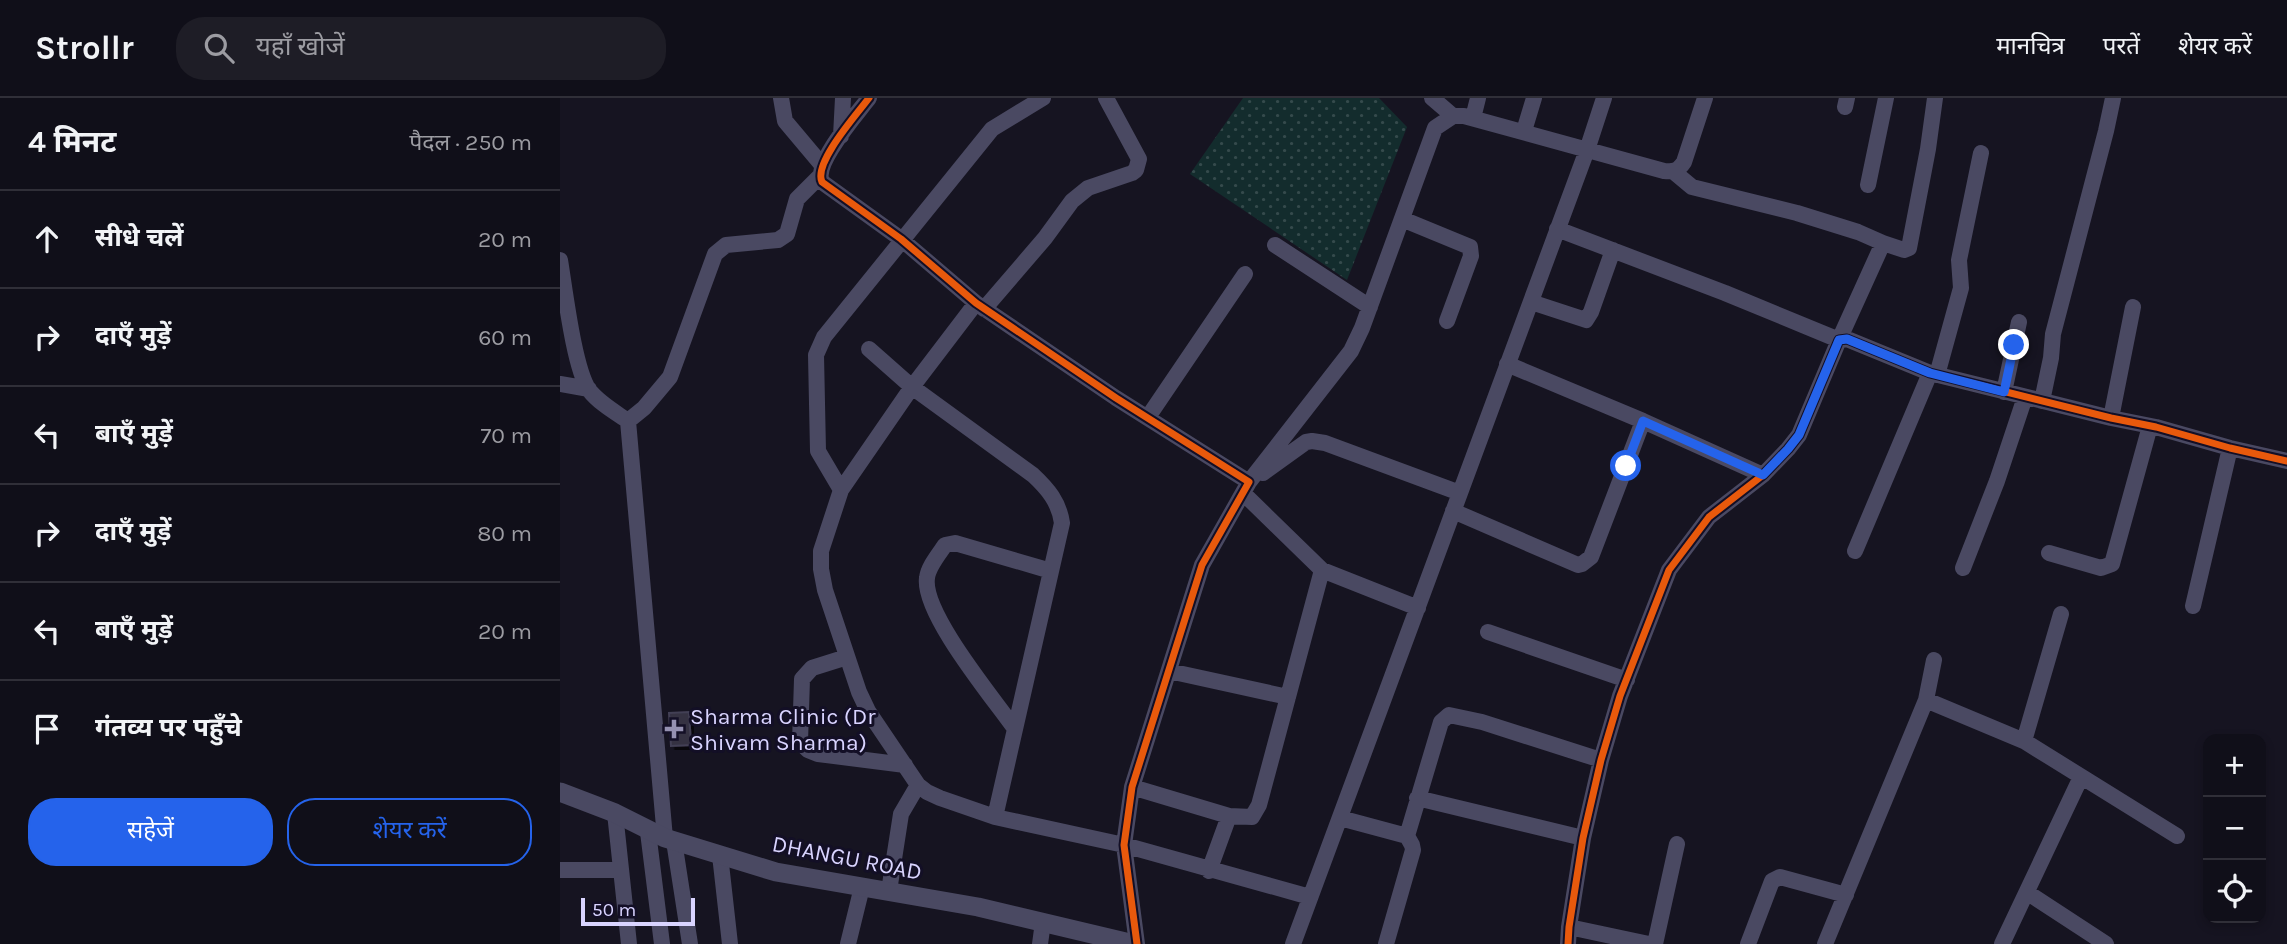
<!DOCTYPE html>
<html lang="hi">
<head>
<meta charset="utf-8">
<style>
  body { margin:0; font-family:Karla,"Noto Sans Devanagari",sans-serif; background:#1e1d26; color:#f1f3f6 }
  .controls { position:absolute; right:21px; bottom:21px; display:grid; overflow:hidden; border-radius:14px; box-shadow:0 4px 10px #0003 }
  .controls button { width:63px; height:63px; display:grid; place-items:center; padding:0; border:0; border-bottom:2px solid #302f38; background:#100f19; color:#f1f3f6; font:35px sans-serif }
  .scale { position:absolute; left:21px; bottom:18px; width:114px; box-sizing:border-box; padding-left:7px; border:4px solid #d9d4ff; border-top:0; font-size:19px; line-height:24px; white-space:nowrap; color:#d9d4ff; -webkit-text-stroke:5px #130f26; paint-order:stroke }
  .stop { position:absolute; width:21px; height:21px; margin:-16px; border:5px solid #2563eb; border-radius:50%; background:#fff }
  .stop.end { background:#2563eb; border-color:#fff; box-shadow:0 2px 7px #0008 }
  .list { margin:0; padding:0; list-style:none }
  h2 { display:flex; justify-content:space-between; align-items:center; height:91px; margin:0; padding:0 28px; font-size:30px }
  h2 small { font-size:23px; font-weight:400; color:#9c9ca2 }
  .list li { display:grid; grid-template-columns:46px 1fr auto; gap:21px; align-items:center; box-sizing:border-box; height:98px; padding:0 28px; border-top:2px solid #302f38 }
  .list b { display:block; font-size:26px; white-space:nowrap }
  .list em { font-size:23px; font-style:normal; color:#9c9ca2 }
  .actions { display:flex; gap:14px; padding:21px 28px }
  .actions a { flex:1; padding:16px 0; border:2px solid #2563eb; border-radius:28px; text-align:center; font-size:24px; color:#2563eb }
  .actions .main { background:#2563eb; color:#fff }
  .icon { flex:none; width:38px; height:38px; fill:none; stroke:currentColor; stroke-width:2; stroke-linecap:round; stroke-linejoin:round }
  .map { position:relative; flex:none; width:1727px; height:846px; overflow:hidden }
  header { display:flex; align-items:center; gap:42px; box-sizing:border-box; height:98px; padding:0 35px; background:#100f19; border-bottom:2px solid #302f38 }
  header strong { font-size:33px }
  nav { display:flex; gap:38px; margin-inline-start:auto; font-size:24px }
  .search { width:490px; height:63px; background:#1e1d26; display:flex; align-items:center; gap:18px; box-sizing:border-box; padding:0 24px; border-radius:28px; color:#9c9ca2; font-size:26px }
  main { display:flex }
  aside { flex:1; background:#100f19 }
  .map>svg:first-child { display:block }
</style>
</head>
<body>
<header>
<strong>Strollr</strong>
<div class="search"><svg class="icon" aria-label="search" viewBox="0 0 24 24"><circle cx="10" cy="10" r="6"/><path d="M15 15l6 6"/></svg>यहाँ खोजें</div>
<nav><a>मानचित्र</a><a>परतें</a><a>शेयर करें</a></nav>
</header>
<main>
<aside>
<h2>4 मिनट<small>पैदल · 250 m</small></h2>
<ul class="list">
<li><svg class="icon" aria-label="ahead" viewBox="0 0 24 24"><path d="M12 20V5M6 11l6-6 6 6"/></svg><div><b>सीधे चलें</b></div><em>20 m</em></li>
<li><svg class="icon" aria-label="right" viewBox="0 0 24 24"><path d="M7 20v-9h11M14 6l5 5-5 5"/></svg><div><b>दाएँ मुड़ें</b></div><em>60 m</em></li>
<li><svg class="icon" aria-label="left" viewBox="0 0 24 24"><path d="M17 20v-9H6M10 6l-5 5 5 5"/></svg><div><b>बाएँ मुड़ें</b></div><em>70 m</em></li>
<li><svg class="icon" aria-label="right" viewBox="0 0 24 24"><path d="M7 20v-9h11M14 6l5 5-5 5"/></svg><div><b>दाएँ मुड़ें</b></div><em>80 m</em></li>
<li><svg class="icon" aria-label="left" viewBox="0 0 24 24"><path d="M17 20v-9H6M10 6l-5 5 5 5"/></svg><div><b>बाएँ मुड़ें</b></div><em>20 m</em></li>
<li><svg class="icon" aria-label="arrive" viewBox="0 0 24 24"><path d="M6 21V4h12l-3 4 3 4H6"/></svg><div><b>गंतव्य पर पहुँचे</b></div></li>
</ul>
<div class="actions"><a class="main">सहेजें</a><a>शेयर करें</a></div>
</aside>
<div class="map">
<svg width="1727" height="846" viewBox="0 0 1727 846">
  <defs>
    <pattern id="park-dots" width="8" height="8" patternUnits="userSpaceOnUse" patternTransform="scale(1.75)"><rect width="8" height="8" fill="#132c2d"/><path d="M2 2h.1M6 6h.1" fill="none" stroke="#354a4c" stroke-width="1.8" stroke-linecap="round"/></pattern>
    <filter id="shadow"><feDropShadow dx="4.5" dy="8" stdDeviation="0" flood-color="#0009"/></filter>
  </defs>
  <rect width="100%" height="100%" fill="#161421"/>
  <path fill="url(#park-dots)" d="M 683,0 L 819,0 L 847,29 L 787,182 L 630,76 Z"/>
  <path fill="#343243" stroke="#433f54" stroke-width="2" filter="url(#shadow)" d="M 129,614 L 131,647 L 111,648 L 109,615 Z"/>
  <g fill="none" stroke-linecap="round" stroke-linejoin="round">
    <path stroke="#4a4962" stroke-width="16" d="M 221,0 L 225,23 L 262,67
      M 309,0 C 297,16 253,65 262,84 L 341,141 L 416,205 L 556,300 L 689,384 L 642,467 L 572,689 L 564,747 L 577,846
      M 872,0 L 893,18
      M 1285,9 L 1287,0
      M 913,20 L 918,0
      M 964,33 L 974,0
      M 281,38 L 283,0
      M 1114,74 L 1132,89 L 1237,115 L 1298,134 L 1323,145
      M 1308,87 L 1326,0
      M 842,121 L 910,149 L 911,158 L 887,223
      M 997,131 L 1165,195 L 1279,242 L 1323,145 L 1344,152 L 1349,150 L 1368,51 L 1375,0
      M 715,147 L 810,209
      M 0,162 C 5,192 14,270 29,292 C 39,305 55,314 68,323 L 105,740
      M 971,204 L 1026,222 L 1031,214 L 1053,152
      M 416,205 L 352,289 L 281,392 L 261,453 L 261,471 L 265,492 L 299,594 L 308,613 L 358,687 L 367,694 L 380,700 L 435,719 L 564,747 L 750,799
      M 424,211 L 485,140 L 512,103 L 528,90 L 572,75 L 576,72 L 579,61 L 546,0
      M 309,251 L 352,289 L 473,377 C 488,391 499,404 502,425 L 435,719
      M 947,266 L 1083,323 L 1203,377
      M 1377,277 L 1401,190 L 1399,162 L 1421,55
      M 0,286 L 29,291
      M 1444,294 L 1459,224
      M 1482,303 L 1491,260 L 1493,236 L 1546,33 L 1553,0
      M 588,319 L 685,176
      M 1551,320 L 1573,209
      M 68,323 L 84,310 L 110,279 L 155,156 L 166,147 L 218,142 L 227,136 L 237,101 L 260,78
      M 703,375 L 746,344 L 752,343 L 765,345 L 900,395
      M 689,384 L 791,253 L 802,230 L 875,30 L 893,18 L 904,18 L 1104,73 C 1114,74 1118,73 1124,64 L 1145,0
      M 281,392 L 258,353 L 256,257 L 264,239 L 432,31 L 483,0
      M 683,395 L 762,472
      M 893,413 L 1018,467 L 1022,466 L 1031,459 L 1083,323
      M 1295,453 L 1370,275
      M 1489,455 L 1541,470 L 1552,466 L 1590,328
      M 1403,470 L 1437,383 L 1465,299
      M 1633,508 L 1670,350
      M 928,534 L 1067,582
      M 287,559 L 252,570 L 242,581 L 240,644 L 248,652 L 258,656 L 345,667
      M 609,573 L 728,599
      M 1366,602 L 1464,643 L 1617,738
      M 455,631 C 434,601 362,515 367,480 C 368,469 379,456 385,447 L 395,445 L 491,473
      M 1464,643 L 1501,516
      M 572,689 L 669,718 L 692,719 L 699,707 L 762,472 L 858,510
      M 857,700 L 1023,740
      M 55,715 L 69,846
      M 780,720 L 847,738 L 881,624 L 889,617 L 922,624 L 1041,662
      M 88,734 L 102,846
      M 114,743 L 130,846
      M 160,757 L 170,846
      M 0,772 L 61,772
      M 649,773 L 669,718
      M 329,793 L 341,716 L 358,687
      M 1468,795 L 1546,846
      M 1009,829 L 1089,846
      M 288,846 L 302,789
      M 480,846 L 483,824
      M 733,846 L 1027,52 L 1044,0
      M 826,846 L 853,752 L 852,747 L 847,738
      M 1008,846 L 1009,829 L 1023,740 L 1041,662 L 1060,598 L 1109,472 L 1149,419 L 1203,377 L 1228,351 L 1239,337 L 1279,242 L 1287,241 L 1370,275 L 1551,320 L 1596,329 L 1670,350 L 1727,363
      M 1095,846 L 1117,746
      M 1188,846 L 1212,783 L 1220,779 L 1286,797
      M 1265,846 L 1366,602 L 1374,562
      M 1442,846 L 1521,679"/>
    <path stroke="#4a4962" stroke-width="19" d="M 0,694 L 55,715 L 105,740 L 216,774 L 418,809 L 574,846"/>
    <defs>
      <path id="cycleway" d="M 309,0 C 297,16 253,65 262,84 L 341,141 L 416,205 L 556,300 L 689,384 L 642,467 L 572,689 L 564,747 L 577,846
        M 1008,846 L 1009,829 L 1023,740 L 1041,662 L 1060,598 L 1109,472 L 1149,419 L 1203,377 L 1228,351 L 1239,337 L 1279,242 L 1287,241 L 1370,275 L 1551,320 L 1596,329 L 1670,350 L 1727,363"/>
    </defs>
    <use href="#cycleway" stroke="#130f26" stroke-width="11"/>
    <use href="#cycleway" stroke="#e8590c" stroke-width="7"/>
  </g>
  <g fill="none" stroke-linecap="round" stroke-linejoin="round">
    <path stroke="#2563eb" stroke-width="9" d="M 1066,368 L 1083,323 L 1203,377 L 1228,351 L 1239,337 L 1279,242 L 1287,241 L 1370,275 L 1444,294 L 1454,247"/>
  </g>
  <path fill="#9591b1" stroke="#130f26" stroke-width="2.5" d="M110.5 620.5h7v7h7v7h-7v7h-7v-7h-7v-7h7z"/>
  <g text-anchor="middle" dominant-baseline="central" stroke-width="6" stroke-linejoin="round" paint-order="stroke">
    <g font-size="23" fill="#d9d4ff" stroke="#130f26" text-anchor="start">
      <text x="130" y="618">Sharma Clinic (Dr<tspan x="130" dy="26">Shivam Sharma)</tspan></text>
    </g>
    <g font-size="23" fill="#d9d4ff" stroke="#130f26">
      <text transform="translate(287 760) rotate(11)">DHANGU ROAD</text>
    </g>
  </g>
</svg>
<div class="controls">
<button>+</button>
<button>−</button>
<button><svg class="icon" aria-label="locate" viewBox="0 0 24 24"><circle cx="12" cy="12" r="6"/><path d="M12 2v4M12 18v4M2 12h4M18 12h4"/></svg></button>
</div>
<div class="scale">50 m</div>
<div class="stop" style="left:1066px;top:368px"></div>
<div class="stop end" style="left:1454px;top:247px"></div>
</div>
</main>
</body>
</html>
